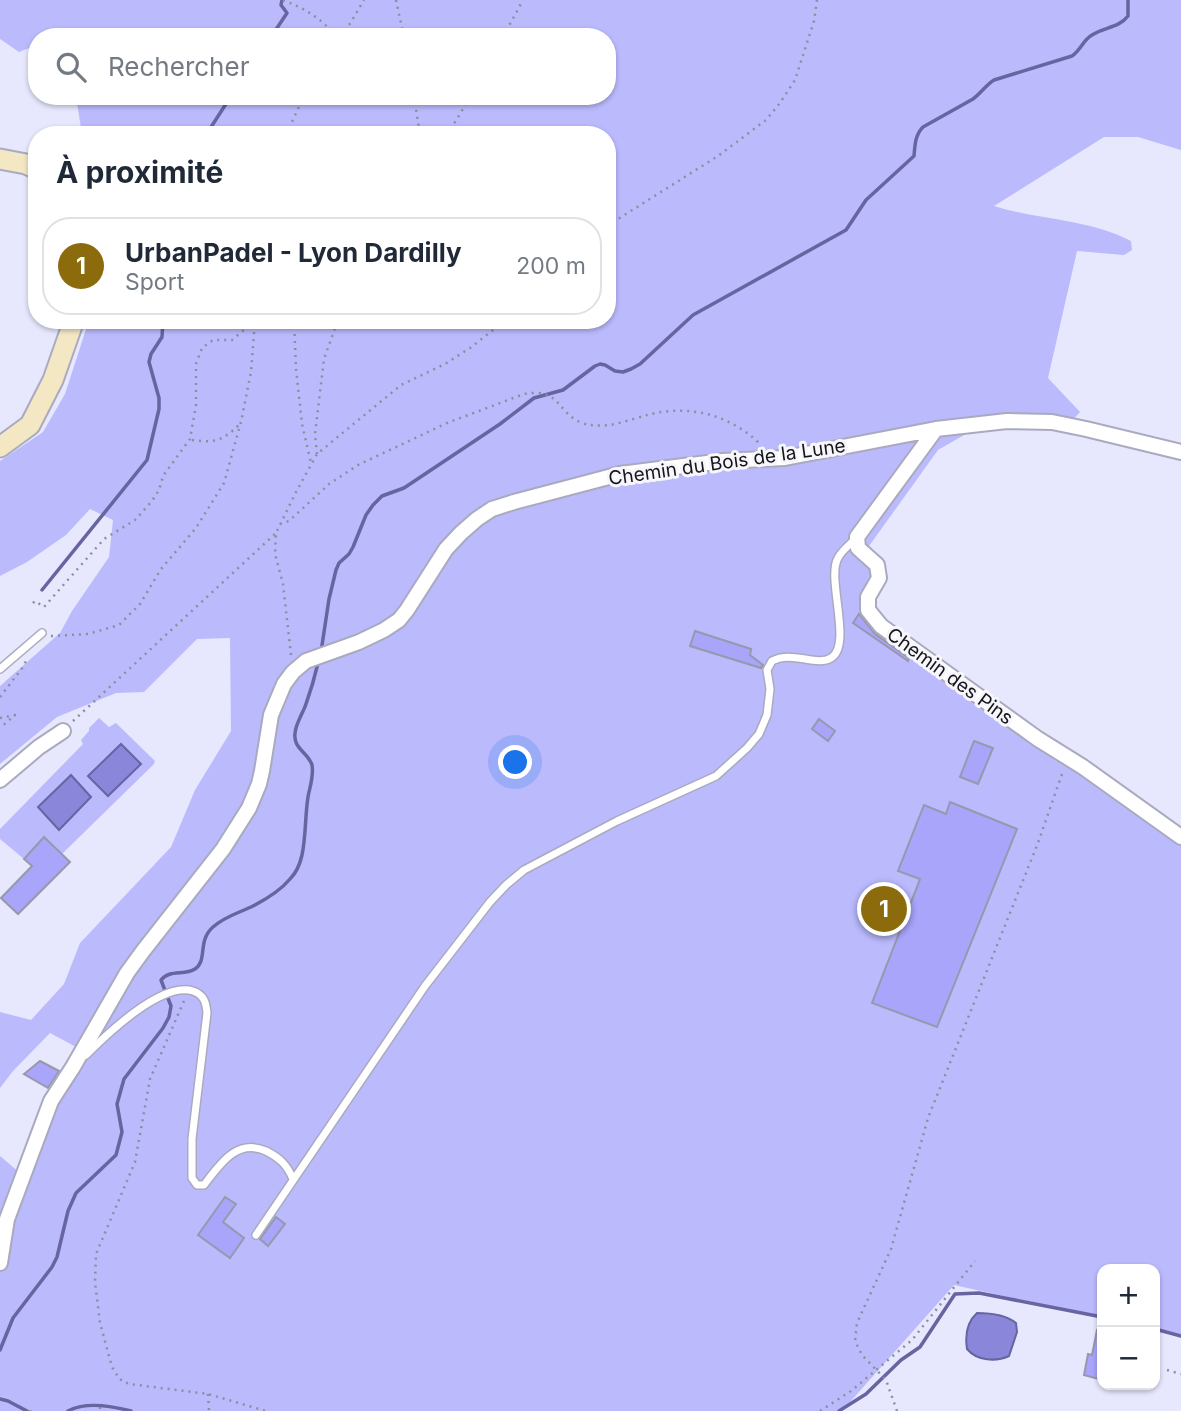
<!DOCTYPE html>
<html lang="fr">
<head>
<meta charset="utf-8">
<style>
  body { margin:0; font-family:Inter,sans-serif; background:#f2f2f3; color:#1f2937 }
  .controls { position:absolute; right:21px; bottom:21px; display:grid; overflow:hidden; border-radius:14px; box-shadow:0 2px 5px #0004 }
  .controls button { width:63px; height:63px; display:grid; place-items:center; padding:0; border:0; border-bottom:2px solid #e0e1e3; background:#fff; color:#1f2937; font:35px sans-serif }
  .you { position:absolute; left:516px; top:763px; width:24px; height:24px; margin:-18px; border:5px solid #fff; border-radius:50%; background:#1a73e8; box-shadow:0 0 0 10px #1a73e833 }
  .badge { display:grid; place-items:center; width:46px; height:46px; border-radius:50%; background:#8c6b0d; color:#fff; font-size:23px; font-weight:700 }
  .pin { position:absolute; translate:-50% -50%; border:4px solid #fff; box-shadow:0 2px 7px #0006 }
  .list { margin:0; padding:0; list-style:none }
  h2 { display:flex; justify-content:space-between; align-items:center; height:91px; margin:0; padding:0 28px; font-size:30px }
  h2 small { font-size:23px; font-weight:400; color:#747a83 }
  .list li { display:grid; grid-template-columns:46px 1fr auto; gap:21px; align-items:center; box-sizing:border-box; height:98px; margin:0 14px 14px; padding:0 14px; border:2px solid #e0e1e3; border-radius:28px }
  .list b { display:block; font-size:26px; white-space:nowrap }
  .list p { margin:0; font-size:23px; white-space:nowrap; color:#747a83 }
  .list em { font-size:23px; font-style:normal; color:#747a83 }
  .icon { flex:none; width:38px; height:38px; fill:none; stroke:currentColor; stroke-width:2; stroke-linecap:round; stroke-linejoin:round }
  .map { position:relative; flex:none; width:1181px; height:1411px; overflow:hidden }
  .search { position:absolute; background:#fff; box-shadow:0 2px 5px #0004; left:28px; top:28px; width:588px; height:77px; display:flex; align-items:center; gap:18px; box-sizing:border-box; padding:0 24px; border-radius:28px; color:#747a83; font-size:26px }
  .panel { position:absolute; background:#fff; box-shadow:0 2px 5px #0004; left:28px; top:126px; width:588px; height:203px; border-radius:28px }
  .map>svg:first-child { display:block }
</style>
</head>
<body>
<div class="map">
<svg width="1181" height="1411" viewBox="0 0 1181 1411">
  <rect width="100%" height="100%" fill="#e7e8fe"/>
  <path fill="#bbbafd" d="M 0,0 L 1181,0 L 1181,150 L 1138,137 L 1104,137 L 994,206 C 1038,220 1089,219 1131,241 L 1132,250 L 1124,255 L 1077,251 L 1048,378 L 1080,412 L 1068,425 L 985,423 L 938,450 L 864,553 L 877,565 L 868,609 L 1181,837 L 1181,1336 L 1155,1330 L 1155,1269 L 1102,1269 L 1102,1318 L 954,1285 L 842,1411 L 0,1411 L 0,1156 L 27,1179 L 55,1106 L 89,1054 L 50,1033 L 13,1071 L 0,1088 L 0,1012 L 31,1020 L 64,984 L 80,943 L 171,847 L 195,790 L 231,731 L 230,638 L 197,639 L 144,692 L 116,693 L 57,717 L 0,764 L 0,686 L 60,633 L 72,611 L 109,557 L 113,520 L 90,509 L 66,535 L 27,562 L 0,576 L 0,461 L 43,432 L 65,394 L 89,320 L 607,320 L 607,135 L 82,135 L 76,96 L 607,96 L 607,37 L 68,37 L 67,32 L 56,37 L 37,37 L 37,45 L 19,52 L 0,39 Z
    M 99,718 L 109,727 L 116,723 L 155,761 L 154,764 L 62,854 L 44,837 L 24,859 L 0,839 L 0,829 L 83,744 L 81,740 L 89,731 L 89,728 Z"/>
  <path fill="#8a86d9" stroke="#6764a0" stroke-width="2" d="M 121,744 L 141,764 L 108,796 L 88,776 Z
    M 71,775 L 91,797 L 59,830 L 38,807 Z
    M 977,1313 C 990,1313 1006,1315 1016,1323 L 1017,1332 L 1009,1356 C 996,1362 977,1361 967,1349 C 965,1336 967,1322 977,1313 Z"/>
  <g fill="none" stroke-linecap="round" stroke-linejoin="round">
    <path stroke="#6764a0" stroke-width="3.5" d="M 271,37 L 287,13 L 281,5 L 282,0
      M 206,135 L 231,96
      M 42,590 L 147,460 L 159,409 L 159,398 L 149,362 L 151,354 L 162,337 L 163,320
      M 321,652 L 329,599 L 336,570 L 339,563 L 349,554 L 353,547 L 366,515 L 373,505 L 382,496 L 404,488 L 500,424 L 534,398 L 563,390 L 595,366 L 600,364 L 605,365 L 615,371 L 623,372 L 631,369 L 640,364 L 693,315 L 846,230 L 866,200 L 914,156 C 915,145 915,135 923,127 L 973,99 C 981,93 986,85 994,80 L 1072,56 C 1081,50 1083,40 1092,35 C 1104,27 1119,28 1128,16 L 1128,0
      M 1155,1329 L 1181,1336
      M 0,1350 L 13,1318 L 52,1267 L 57,1257 L 68,1211 L 76,1193 L 116,1155 L 122,1132 L 117,1104 L 124,1079 L 163,1028 L 169,1017 L 171,1006 L 161,980 C 170,969 184,976 195,969 C 208,960 197,941 213,927 C 224,917 238,913 251,907 C 265,900 280,891 290,879 C 296,873 300,864 302,855 C 306,836 305,816 308,797 C 310,786 314,776 312,765 C 308,752 293,749 295,733 C 296,723 303,713 306,704 C 311,690 315,676 318,663
      M 0,1399 L 8,1401 L 27,1411
      M 68,1411 C 86,1401 112,1406 131,1411
      M 839,1411 L 866,1394 L 901,1360 L 920,1347 L 955,1294 L 979,1293 L 1102,1317"/>
  </g>
  <path fill="#a8a5fb" stroke="#9798ad" stroke-width="2" d="M 859,614 L 875,634 L 909,658 L 908,661 L 853,623 Z
    M 695,631 L 751,649 L 750,655 L 763,665 L 761,668 L 690,646 Z
    M 819,719 L 835,731 L 828,741 L 812,729 Z
    M 974,741 L 993,748 L 978,784 L 960,777 Z
    M 950,802 L 1017,829 L 937,1027 L 872,1003 L 920,879 L 898,871 L 924,805 L 946,814 Z
    M 44,837 L 70,862 L 18,914 L 1,898 L 32,866 L 24,859 Z
    M 40,1061 L 59,1071 L 48,1088 L 24,1074 Z
    M 225,1197 L 236,1204 L 223,1222 L 244,1238 L 230,1258 L 198,1235 Z
    M 276,1217 L 285,1224 L 268,1246 L 260,1239 Z
    M 1097,1330 L 1102,1331 L 1102,1380 L 1084,1375 L 1088,1354 L 1092,1355 Z"/>
  <g fill="none" stroke-linecap="round" stroke-linejoin="round">
    <defs>
      <path id="lane" d="M 0,669 L 42,633
        M 86,1055 C 107,1034 162,981 193,991 C 204,995 206,1002 207,1013 L 192,1139 L 192,1178 L 197,1185 L 204,1185 C 220,1164 237,1138 266,1151 C 280,1158 287,1165 293,1179
        M 256,1235 L 425,986 L 490,902 L 506,885 L 524,870 L 617,821 L 716,776 L 747,748 L 759,734 L 767,715 L 770,689 L 767,670 L 772,661 C 792,650 816,667 831,658 C 853,645 826,578 838,558 C 842,550 851,544 856,538"/>
      <path id="street" d="M 936,429 L 857,537 L 858,548 L 877,565 L 879,578 L 868,597 L 868,610 L 881,626 L 1038,739 L 1083,767 L 1181,837
        M 0,780 L 39,747 L 63,731
        M 0,1263 L 7,1219 L 51,1101 L 73,1067 L 127,973 L 143,951 L 223,849 L 249,808 L 259,784 L 262,771 L 271,715 L 284,684 L 293,672 L 306,661 L 359,642 L 384,630 L 399,620 L 407,610 L 446,549 L 461,533 L 477,519 L 492,509 L 514,502 L 620,474 L 723,461 L 785,458 L 936,429 L 1007,421 L 1052,422 L 1086,429 L 1181,452"/>
      <path id="secondary" d="M 0,159 L 26,164 L 37,169
        M 0,447 L 30,425 L 53,380 L 74,320"/>
    </defs>
    <use href="#lane" stroke="#a9aabf" stroke-width="10"/>
    <use href="#street" stroke="#a9aabf" stroke-width="18"/>
    <use href="#secondary" stroke="#a9aabf" stroke-width="23"/>
    <path stroke="#8d8e9d" stroke-width="2.5" stroke-dasharray="2 5" stroke-linecap="butt" d="M 283,0 C 305,9 322,18 336,37
      M 396,0 L 404,37
      M 342,37 L 364,0
      M 503,37 L 523,0
      M 414,96 L 420,135
      M 288,135 L 290,126 L 304,96
      M 447,135 L 471,96
      M 607,226 L 718,156 L 766,120 L 780,103 L 795,80 L 814,21 L 817,0
      M 294,320 L 296,369 L 302,424 L 311,463
      M 192,440 C 215,443 222,441 239,425
      M 317,454 L 315,434 L 324,359 L 338,320
      M 280,524 L 289,521 L 329,484 L 358,465 L 447,423 L 524,394 C 562,387 557,415 583,423 C 587,425 590,425 594,425 C 609,428 632,419 647,415 C 688,404 730,414 761,445
      M 33,603 L 35,601 L 44,607 L 104,539 L 135,520 L 152,501 L 159,490 L 163,476 L 190,439 L 196,405 L 196,364 L 202,348 L 213,340 L 232,340 L 256,320
      M 51,636 L 88,634 L 119,625 L 140,604 L 161,569 L 196,528 L 224,483 L 241,422 L 251,372 L 255,321
      M 291,655 L 283,584 L 275,554 L 276,533 L 296,492 L 317,454 L 401,385 L 445,364 L 470,348 L 506,320
      M 0,697 L 23,667 L 27,659
      M 0,718 L 15,715 L 0,728
      M 73,721 L 276,533
      M 184,1001 L 150,1079 L 135,1162 L 96,1254 L 95,1282 L 100,1323 L 112,1367 L 117,1375 L 122,1381 L 130,1384 L 208,1394 L 266,1411
      M 1167,1370 L 1181,1374
      M 208,1394 L 209,1411
      M 100,1409 L 100,1402
      M 30,1411 L 30,1410
      M 820,1411 L 851,1391 L 912,1340 L 975,1261
      M 897,1411 L 886,1380 L 862,1355 L 855,1341 L 857,1323 L 891,1249 L 928,1118 L 1038,843 L 1063,771"/>
    <use href="#lane" stroke="#fff" stroke-width="7"/>
    <use href="#street" stroke="#fff" stroke-width="14"/>
    <use href="#secondary" stroke="#f4e7c4" stroke-width="19"/>
  </g>
  <g text-anchor="middle" dominant-baseline="central" stroke-width="6" stroke-linejoin="round" paint-order="stroke">
    <g font-size="19" fill="#15151c" stroke="#f7f7fb">
      <text transform="translate(727 462) rotate(-8)">Chemin du Bois de la Lune</text>
      <text transform="translate(950 676) rotate(36)">Chemin des Pins</text>
    </g>
  </g>
</svg>
<div class="controls">
<button>+</button>
<button>−</button>
</div>
<div class="you"></div>
<div class="pin badge" style="left:884px;top:909px">1</div>
<div class="search"><svg class="icon" aria-label="search" viewBox="0 0 24 24"><circle cx="10" cy="10" r="6"/><path d="M15 15l6 6"/></svg>Rechercher</div>
<section class="panel">
<h2>À proximité<small></small></h2>
<ul class="list">
<li><span class="badge">1</span><div><b>UrbanPadel - Lyon Dardilly</b><p>Sport</p></div><em>200 m</em></li>
</ul>
</section>
</div>
</body>
</html>
